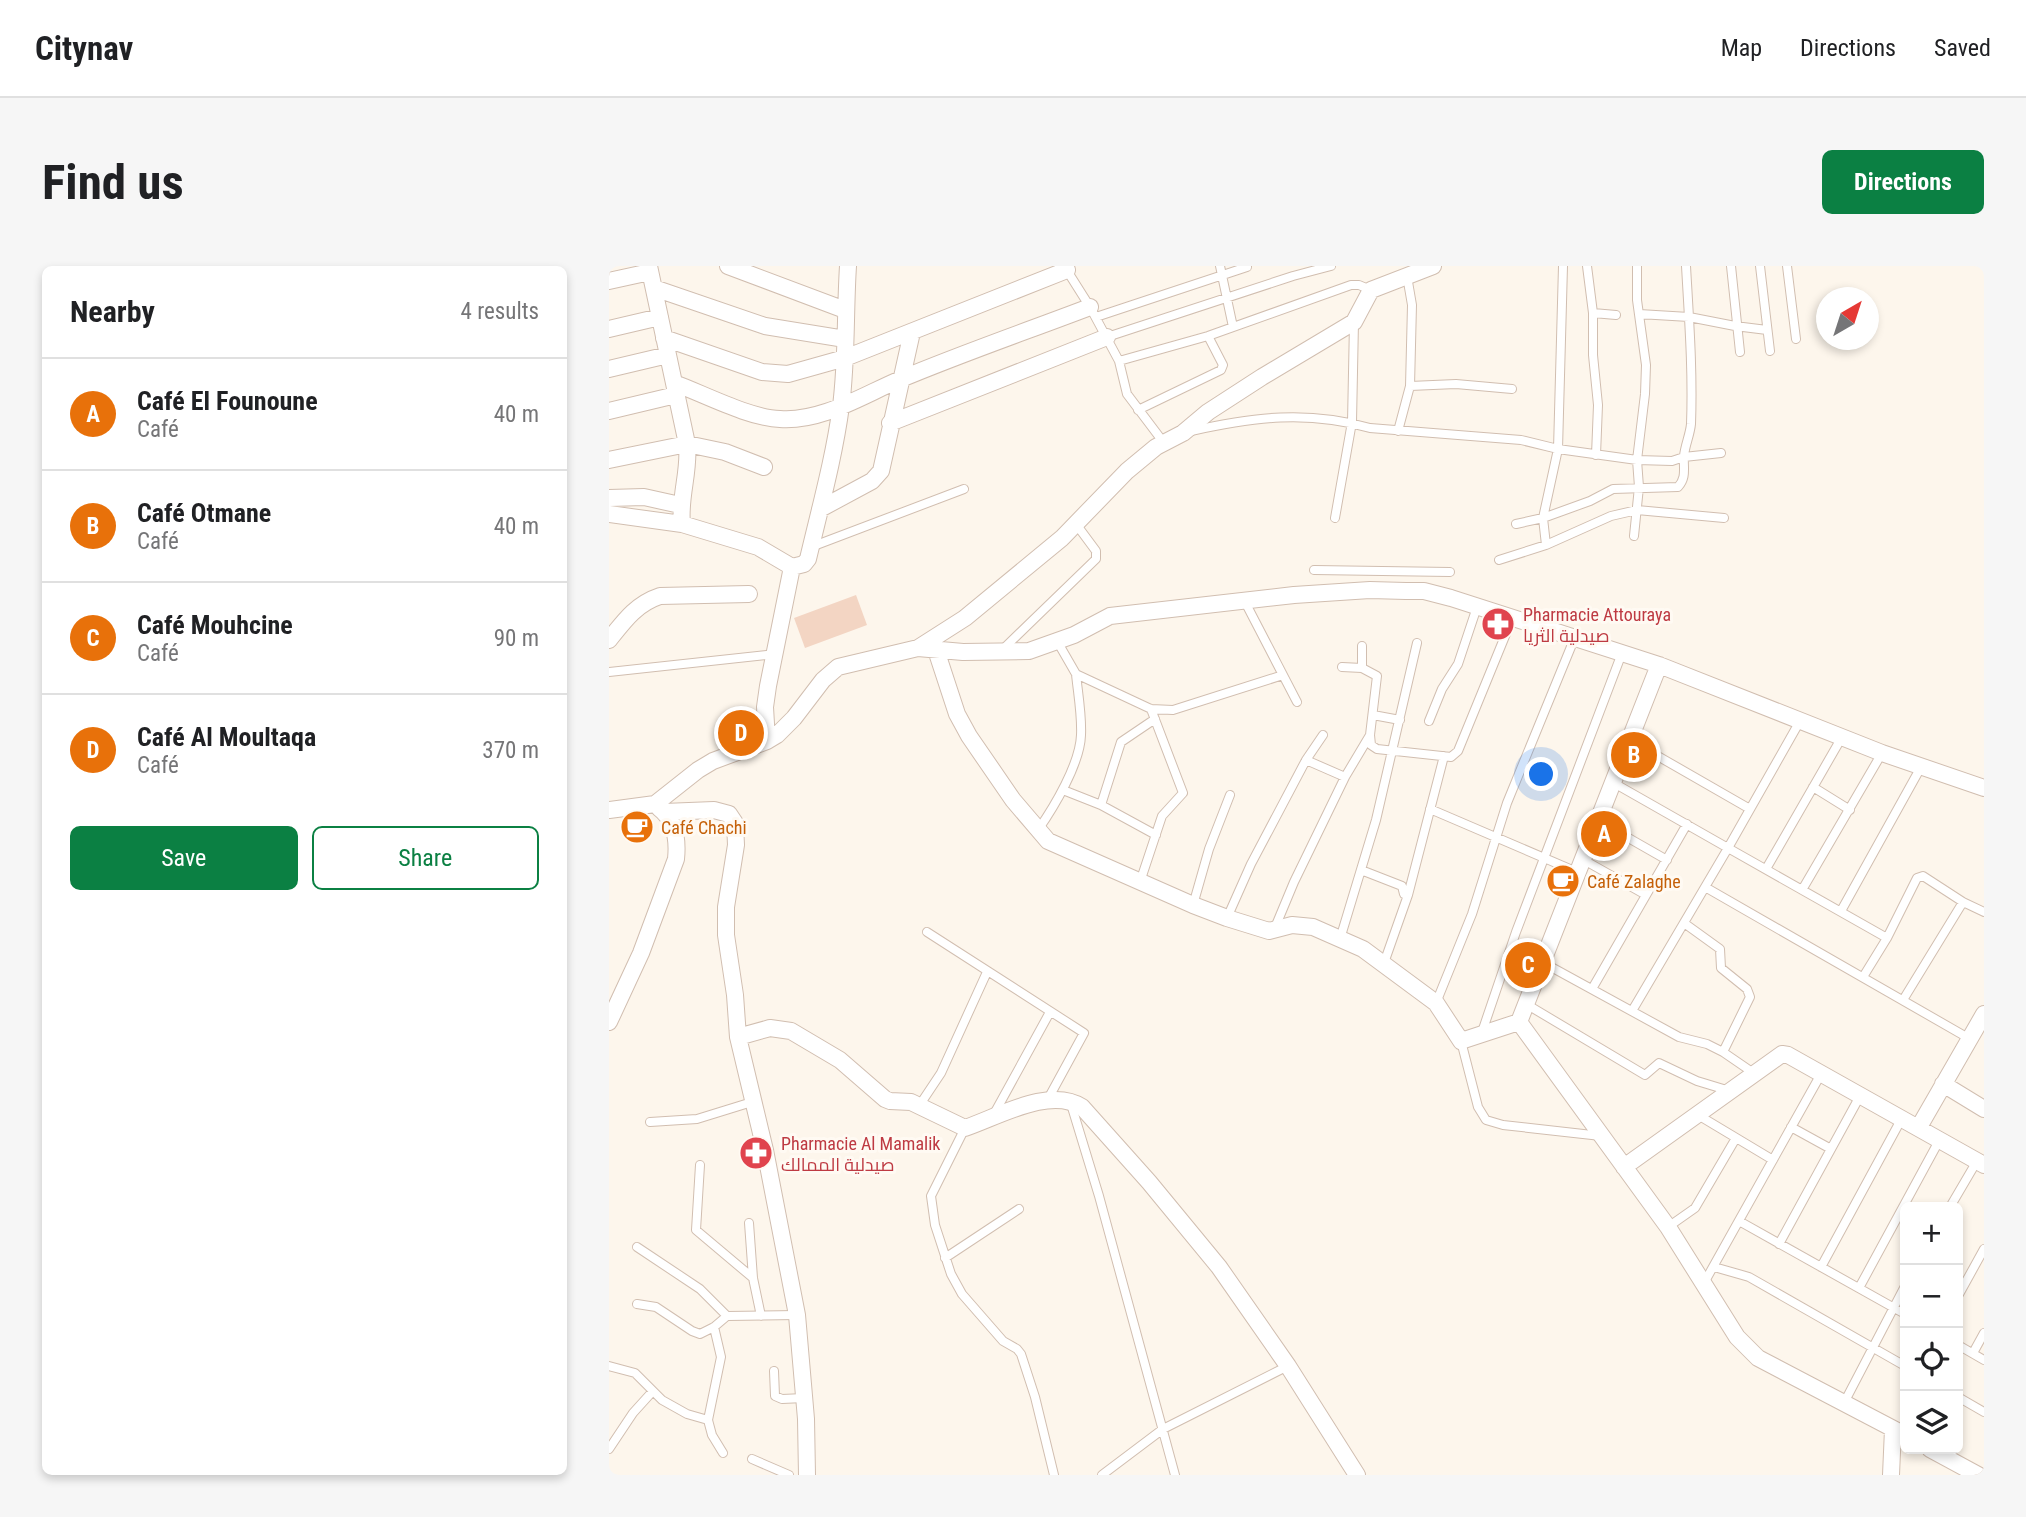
<!DOCTYPE html>
<html lang="en">
<head>
<meta charset="utf-8">
<style>
  body { margin:0; font-family:"Roboto Condensed",Cairo,sans-serif; background:#f6f6f6; color:#202124 }
  .controls { position:absolute; right:21px; bottom:21px; display:grid; overflow:hidden; border-radius:10px; box-shadow:0 4px 10px #0003 }
  .controls button { width:63px; height:63px; display:grid; place-items:center; padding:0; border:0; border-bottom:2px solid #e0e0e0; background:#fff; color:#202124; font:35px sans-serif }
  .compass { position:absolute; left:1207px; top:21px; width:63px; height:63px; border-radius:50%; background:#fff; box-shadow:0 4px 10px #0003; rotate:39deg }
  .you { position:absolute; left:933px; top:509px; width:24px; height:24px; margin:-18px; border:5px solid #fff; border-radius:50%; background:#1a73e8; box-shadow:0 0 0 10px #1a73e833 }
  .badge { display:grid; place-items:center; width:46px; height:46px; border-radius:50%; background:#0b8043; color:#fff; font-size:23px; font-weight:700 }
  .pin { position:absolute; translate:-50% -50%; border:4px solid #fff; box-shadow:0 2px 7px #0006 }
  .list { margin:0; padding:0; list-style:none }
  h2 { display:flex; justify-content:space-between; align-items:center; height:91px; margin:0; padding:0 28px; font-size:30px }
  h2 small { font-size:23px; font-weight:400; color:#757577 }
  .list li { display:grid; grid-template-columns:46px 1fr auto; gap:21px; align-items:center; box-sizing:border-box; height:112px; padding:0 28px; border-top:2px solid #e0e0e0 }
  .list b { display:block; font-size:26px; white-space:nowrap }
  .list p { margin:0; font-size:23px; white-space:nowrap; color:#757577 }
  .list em { font-size:23px; font-style:normal; color:#757577 }
  .actions { display:flex; gap:14px; padding:21px 28px }
  .actions a { flex:1; padding:16px 0; border:2px solid #0b8043; border-radius:10px; text-align:center; font-size:24px; color:#0b8043 }
  .actions .main { background:#0b8043; color:#fff }
  .icon { flex:none; width:38px; height:38px; fill:none; stroke:currentColor; stroke-width:2; stroke-linecap:round; stroke-linejoin:round }
  .map { position:relative; flex:none; width:1375px; height:1209px; overflow:hidden; border-radius:10px }
  header { display:flex; align-items:center; gap:42px; box-sizing:border-box; height:98px; padding:0 35px; background:#fff; border-bottom:2px solid #e0e0e0 }
  header strong { font-size:33px }
  nav { display:flex; gap:38px; margin-inline-start:auto; font-size:24px }
  .intro { display:flex; align-items:center; justify-content:space-between; box-sizing:border-box; height:168px; padding:0 42px }
  h1 { margin:0; font-size:49px }
  .button { padding:18px 32px; border-radius:10px; background:#0b8043; color:#fff; font-size:24px; font-weight:700 }
  main { display:flex; gap:42px; padding:0 42px }
  aside { flex:1; background:#fff; border-radius:10px; box-shadow:0 4px 10px #0003 }
  .map>svg:first-child { display:block }
</style>
</head>
<body>
<header>
<strong>Citynav</strong>
<nav><a>Map</a><a>Directions</a><a>Saved</a></nav>
</header>
<div class="intro"><h1>Find us</h1><a class="button">Directions</a></div>
<main>
<aside>
<h2>Nearby<small>4 results</small></h2>
<ul class="list">
<li><span class="badge" style="background:#e8710a">A</span><div><b>Café El Founoune</b><p>Café</p></div><em>40 m</em></li>
<li><span class="badge" style="background:#e8710a">B</span><div><b>Café Otmane</b><p>Café</p></div><em>40 m</em></li>
<li><span class="badge" style="background:#e8710a">C</span><div><b>Café Mouhcine</b><p>Café</p></div><em>90 m</em></li>
<li><span class="badge" style="background:#e8710a">D</span><div><b>Café Al Moultaqa</b><p>Café</p></div><em>370 m</em></li>
</ul>
<div class="actions"><a class="main">Save</a><a>Share</a></div>
</aside>
<div class="map">
<svg width="1375" height="1209" viewBox="0 0 1375 1209">
  <rect width="100%" height="100%" fill="#fdf6ec"/>
  <path fill="#f3d5c3" d="M 247,329 L 258,359 L 196,382 L 185,352 Z"/>
  <g fill="none" stroke-linecap="round" stroke-linejoin="round">
    <defs>
      <path id="lane" d="M 611,0 L 624,61
        M 978,0 L 984,47 L 984,89 L 989,139 L 987,189
        M 1122,0 L 1131,86
        M 1151,0 L 1161,85
        M 1178,0 L 1187,73
        M 457,3 L 481,41 L 510,95 L 518,128 L 555,177
        M 984,47 L 1007,49
        M 1030,48 L 1080,51 L 1126,60 L 1158,64
        M 487,51 L 638,1
        M 498,71 L 684,10 L 722,0
        M 510,95 L 599,70 L 742,19 L 750,19 L 762,24
        M 801,120 L 847,118 L 903,123
        M 529,144 L 612,104 L 614,99 L 599,70
        M 582,165 C 644,151 699,144 761,162 L 912,174 L 949,183 L 1028,194 L 1063,195 L 1075,191 L 1112,187
        M 789,165 L 801,120 L 803,39 L 798,10
        M 726,252 L 743,156 L 745,56
        M 907,258 L 934,252 L 981,235 L 1004,223 L 1069,221 C 1078,211 1074,202 1075,190 C 1076,179 1081,169 1082,158 C 1084,105 1080,53 1077,0
        M 1025,270 L 1030,221 L 1028,194 L 1036,128 L 1037,99 L 1028,34 L 1028,0
        M 937,279 L 934,252 L 949,183 L 954,0
        M 202,281 L 355,223
        M 890,294 L 937,279 L 1002,250 L 1028,244 L 1115,252
        M 705,304 L 841,306
        M 635,334 L 688,436
        M 448,375 L 467,408 L 542,443 L 564,444 L 674,409
        M 392,385 L 487,293 L 487,285 L 467,258
        M 733,401 L 753,402 L 768,410 L 761,469 L 762,479 L 768,483 L 842,491 L 849,485 L 903,353
        M 753,402 L 753,380
        M 0,406 L 166,388
        M 764,449 L 791,454
        M 820,455 L 833,423 L 849,398 L 868,341
        M 1191,455 L 1119,582 L 1278,672
        M 1019,473 L 1141,543
        M 697,494 L 714,469
        M 736,511 L 761,469
        M 1003,516 L 1119,582 L 1023,745
        M 1204,521 L 1241,544
        M 454,524 L 492,539 L 547,569
        M 492,539 L 512,476 L 546,453
        M 821,543 L 968,606
        M 988,554 L 1058,594
        M 429,564 C 445,541 471,498 472,469 C 473,449 469,428 467,408
        M 973,593 L 1037,629
        M 1157,603 L 1233,471
        M 752,604 L 793,620 L 795,628 L 799,629
        M 531,616 L 553,550 L 574,527 L 542,443
        M 1096,621 L 1361,773
        M 1193,624 L 1273,487
        M 584,639 L 600,583 L 621,529
        M 1232,645 L 1312,501
        M 618,652 L 642,598 L 697,494 L 736,511 L 685,616 L 665,664
        M 1075,657 L 1111,683 L 1112,702 L 1138,723 L 1141,731 L 1114,786
        M 318,666 L 475,767 L 439,833
        M 731,673 L 767,554 L 808,377
        M 933,696 L 1070,771 L 1098,778 L 1114,786 L 1146,808
        M 775,697 L 799,629 L 835,490
        M 1254,711 L 1278,672 L 1308,612 L 1314,610 L 1354,636 L 1375,646
        M 983,723 L 1078,558
        M 1294,734 L 1354,636
        M 827,737 L 863,648 L 898,537 L 966,371
        M 917,738 L 1036,809 L 1050,797 L 1088,815 L 1121,825
        M 872,769 L 907,666 L 1013,387
        M 852,775 L 869,841 L 877,854 L 894,859 L 992,870
        M 462,838 L 490,930 L 566,1209
        M 310,840 L 332,807 L 378,706
        M 385,848 L 441,746
        M 1089,849 L 1164,894
        M 41,856 L 88,853 L 143,836
        M 1182,861 L 1222,883
        M 356,862 L 322,930 L 326,959 L 342,1008 L 353,1028 L 394,1075 L 408,1083 L 412,1088 L 426,1131 L 445,1209
        M 91,899 L 87,964 L 144,1012
        M 1341,941 L 1368,895
        M 1130,955 L 1296,1048
        M 140,957 L 144,1012 L 152,1050
        M 1059,961 L 1086,942 L 1127,872
        M 1170,978 L 1251,830
        M 28,981 L 91,1023 L 118,1050 L 188,1049
        M 336,992 L 410,943
        M 1105,1001 L 1140,1011 L 1296,1100
        M 1212,1001 L 1293,852
        M 1095,1017 L 1212,808
        M 1250,1022 L 1331,873
        M 1349,1030 L 1375,983
        M 28,1038 L 47,1041 L 83,1065 L 91,1068 L 105,1061 L 118,1050
        M 105,1061 L 112,1091 L 99,1154 L 103,1169 L 114,1187
        M 1349,1079 L 1375,1094
        M 1364,1087 L 1375,1067
        M 0,1100 L 26,1107 L 53,1134 L 78,1148 L 99,1154
        M 165,1105 L 166,1130 L 173,1133 L 195,1132
        M 1349,1131 L 1375,1146
        M 1236,1135 L 1296,1020
        M 0,1183 L 24,1147 L 43,1126
        M 143,1193 L 180,1209
        M 493,1209 L 554,1163 L 679,1100"/>
      <path id="street" d="M 40,0 L 78,178 C 81,205 70,231 73,258
        M 119,0 L 236,44
        M 0,15 L 41,6
        M 45,22 L 156,60 L 236,73
        M 0,63 L 51,51
        M 55,72 L 153,106 L 179,108 L 236,92 L 458,4
        M 0,103 L 59,89
        M 65,117 C 95,128 140,152 171,153 C 213,156 254,129 292,113 C 354,87 418,65 481,41
        M 0,145 L 67,129
        M 281,157 L 498,71
        M 0,194 L 78,178 L 116,186 L 155,201
        M 0,232 L 35,231 L 71,239
        M 211,243 L 263,215 L 272,205 L 303,66
        M 0,248 L 73,258 L 149,281 L 183,301 L 195,298 L 199,293 C 211,242 225,192 232,140 C 238,94 236,47 239,0
        M 0,374 C 15,355 27,338 51,330 L 140,328
        M 309,382 L 356,352 L 453,272 L 518,205 L 547,181 L 574,167 L 599,146 L 653,111 L 745,56 L 762,24 L 824,0
        M 327,384 L 348,448 L 360,470 L 404,534 L 439,575 L 584,639 L 618,652 L 660,665 L 683,659 L 704,661 L 754,683 L 827,737 L 852,775 L 910,756
        M 1050,399 L 910,756 L 1059,961 L 1128,1071 L 1149,1092 L 1296,1169
        M 158,475 L 168,469 L 185,452 L 214,414 L 229,401 L 309,382 L 354,386 L 420,385 L 465,369 L 501,350 L 685,329 L 761,324 L 797,325 L 815,325 L 842,332 L 1050,399 L 1273,487 L 1375,522
        M 0,544 L 46,538 L 89,504 L 104,495 L 158,475 L 156,441 L 159,420 L 183,301
        M 55,546 L 105,544 L 120,548 L 126,557 L 127,579 L 117,641 L 117,669 L 126,729 L 129,771 L 156,884 L 188,1049 L 197,1153 L 198,1209
        M 0,756 L 32,687 L 67,593 C 69,574 66,554 50,542
        M 129,771 L 161,762 L 182,765 L 231,794 L 276,833 L 281,835 L 302,836 L 356,862 C 389,851 441,820 473,841 L 540,916 L 610,1001 L 679,1100 L 748,1209
        M 1334,818 L 1375,843
        M 1310,861 L 1375,748
        M 1015,901 L 1173,788 L 1179,789 L 1375,899
        M 1321,1183 L 1369,1209
        M 1282,1209 L 1284,1163"/>
    </defs>
    <use href="#lane" stroke="#d1beb0" stroke-width="10"/>
    <use href="#street" stroke="#d1beb0" stroke-width="18"/>
    <use href="#lane" stroke="#fff" stroke-width="8"/>
    <use href="#street" stroke="#fff" stroke-width="16"/>
  </g>
  <defs>
    <symbol id="pharmacy-disc" viewBox="-11 -11 22 22"><circle r="9.5" fill="#e0444e" stroke="#fffaf3"/><path d="M-2-6h4v4h4v4h-4v4h-4v-4h-4v-4h4Z" fill="#fff"/></symbol>
    <symbol id="cafe-disc" viewBox="-11 -11 22 22"><circle r="9.5" fill="#e8710a" stroke="#fffaf3"/><path d="M-5.5-4.5H6V0H3Q3 3.5 0 3.5H-2.5Q-5.5 3.5-5.5 0ZM3-3.2v2h1.7v-2ZM-6 4.5H4V6H-6Z" fill="#fff"/></symbol>
  </defs>
  <g fill-rule="evenodd">
    <use href="#pharmacy-disc" x="870" y="339" width="38" height="38"/>
    <use href="#cafe-disc" x="9" y="542" width="38" height="38"/>
    <use href="#cafe-disc" x="935" y="596" width="38" height="38"/>
    <use href="#pharmacy-disc" x="128" y="868" width="38" height="38"/>
  </g>
  <g text-anchor="middle" dominant-baseline="central" stroke-width="6" stroke-linejoin="round" paint-order="stroke">
    <g font-size="18" fill="#be3a42" stroke="#fffaf3" text-anchor="start">
      <text x="914" y="348">Pharmacie Attouraya<tspan x="914" dy="21">صيدلية الثريا</tspan></text>
      <text x="172" y="877">Pharmacie Al Mamalik<tspan x="172" dy="21">صيدلية الممالك</tspan></text>
    </g>
    <g font-size="18" fill="#c56008" stroke="#fffaf3" text-anchor="start">
      <text x="52" y="561">Café Chachi</text>
      <text x="978" y="615">Café Zalaghe</text>
    </g>
  </g>
</svg>
<div class="controls">
<button>+</button>
<button>−</button>
<button><svg class="icon" aria-label="locate" viewBox="0 0 24 24"><circle cx="12" cy="12" r="6"/><path d="M12 2v4M12 18v4M2 12h4M18 12h4"/></svg></button>
<button><svg class="icon" aria-label="layers" viewBox="0 0 24 24"><path d="M12 4l9 5-9 5-9-5zM3 14l9 5 9-5"/></svg></button>
</div>
<svg class="compass" viewBox="-18 -18 36 36"><path d="M0-13l5 13h-10z" fill="#e53935"/><path d="M0 13l5-13h-10z" fill="#757577"/></svg>
<div class="you"></div>
<div class="pin badge" style="left:995px;top:568px;background:#e8710a">A</div>
<div class="pin badge" style="left:1025px;top:489px;background:#e8710a">B</div>
<div class="pin badge" style="left:919px;top:699px;background:#e8710a">C</div>
<div class="pin badge" style="left:132px;top:467px;background:#e8710a">D</div>
</div>
</main>
</body>
</html>
